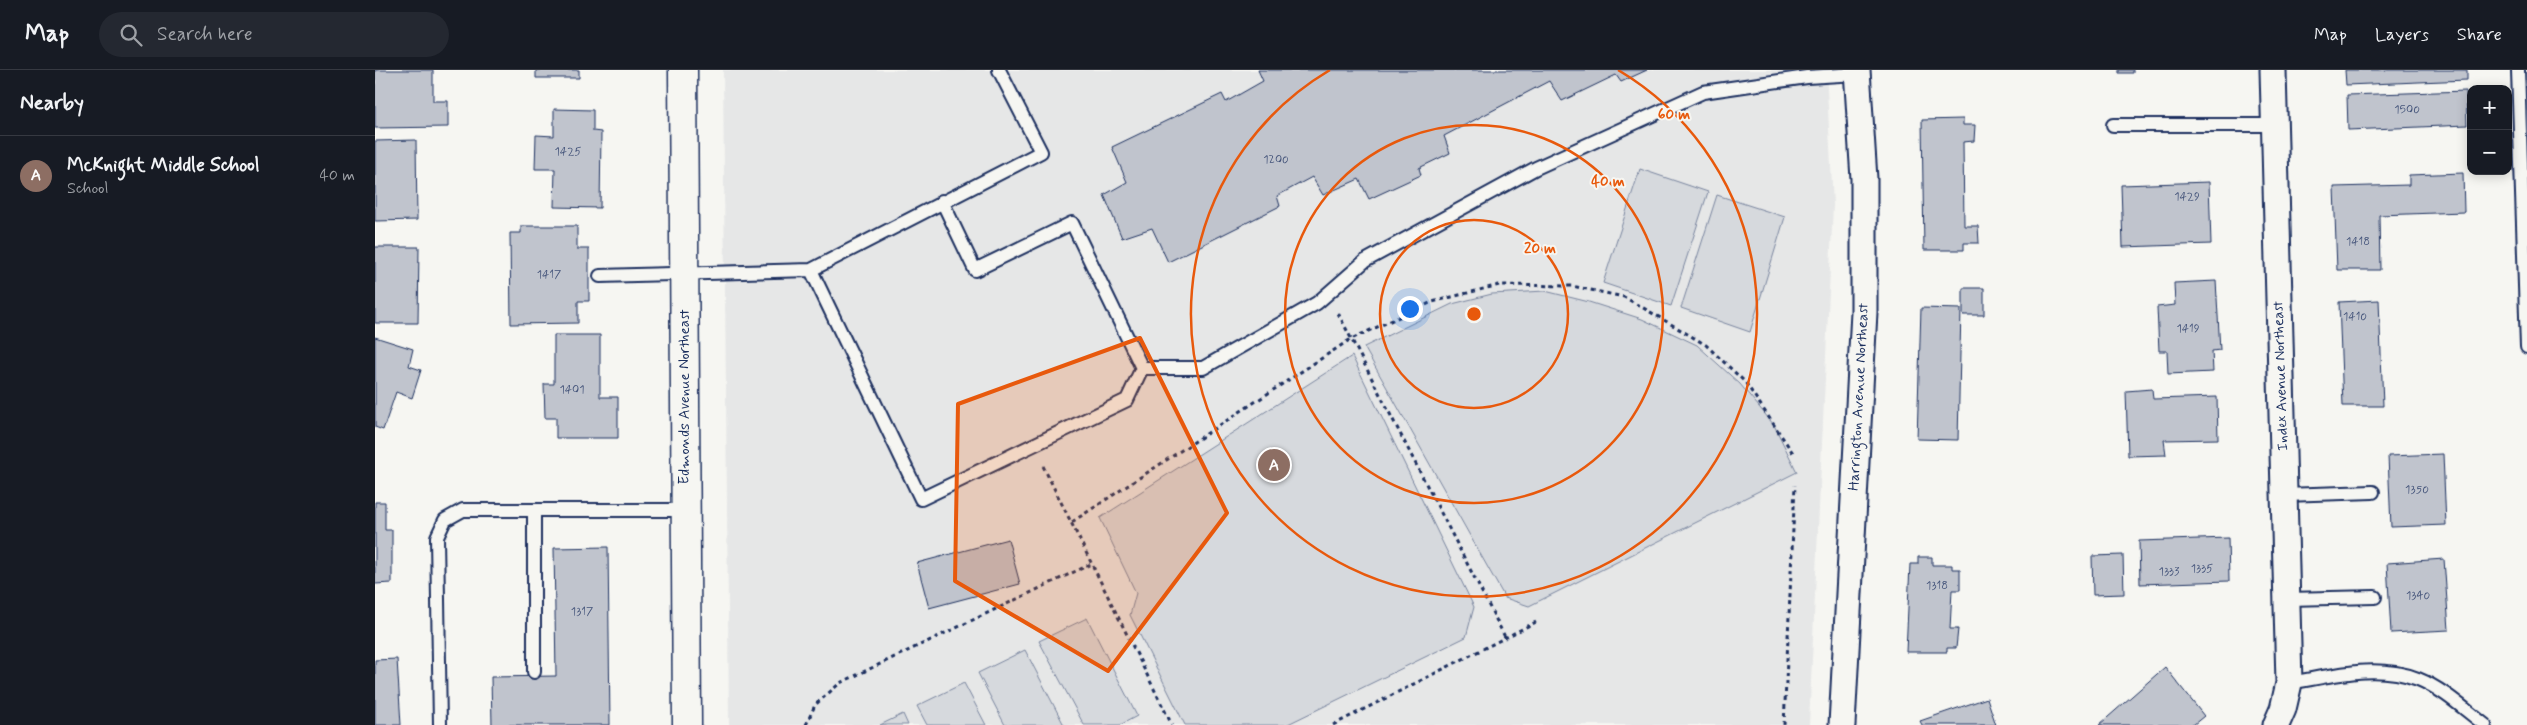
<!DOCTYPE html>
<html lang="en">
<head>
<meta charset="utf-8">
<style>
  body { margin:0; font-family:Mynerve,sans-serif; background:#242831; color:#f1f3f6 }
  .controls { position:absolute; right:15px; top:15px; display:grid; overflow:hidden; border-radius:10px; box-shadow:0 2px 12px #0003 }
  .controls button { width:45px; height:45px; display:grid; place-items:center; padding:0; border:0; border-bottom:1px solid #363941; background:#171b24; color:#f1f3f6; font:25px sans-serif }
  .you { position:absolute; left:1034px; top:238px; width:18px; height:18px; margin:-12px; border:4px solid #fff; border-radius:50%; background:#1a73e8; box-shadow:0 0 0 8px #1a73e833 }
  .badge { display:grid; place-items:center; width:32px; height:32px; border-radius:50%; background:#2563eb; color:#fff; font-size:16px; font-weight:700 }
  .pin { position:absolute; translate:-50% -50%; border:2px solid #fff; box-shadow:0 1px 5px #0006 }
  .list { margin:0; padding:0; list-style:none }
  h2 { display:flex; justify-content:space-between; align-items:center; height:65px; margin:0; padding:0 20px; font-size:21px }
  h2 small { font-size:16px; font-weight:400; color:#9ea1a6 }
  .list li { display:grid; grid-template-columns:32px 1fr auto; gap:15px; align-items:center; box-sizing:border-box; height:80px; padding:0 20px; border-top:1px solid #363941 }
  .list b { display:block; font-size:19px; white-space:nowrap }
  .list p { margin:0; font-size:16px; white-space:nowrap; color:#9ea1a6 }
  .list em { font-size:16px; font-style:normal; color:#9ea1a6 }
  .icon { flex:none; width:28px; height:28px; fill:none; stroke:currentColor; stroke-width:2; stroke-linecap:round; stroke-linejoin:round }
  .map { position:relative; flex:none; width:2152px; height:655px; overflow:hidden }
  header { display:flex; align-items:center; gap:30px; box-sizing:border-box; height:70px; padding:0 25px; background:#171b24; border-bottom:1px solid #363941 }
  header strong { font-size:24px }
  nav { display:flex; gap:28px; margin-inline-start:auto; font-size:18px }
  .search { width:350px; height:45px; background:#242831; display:flex; align-items:center; gap:12px; box-sizing:border-box; padding:0 18px; border-radius:28px; color:#9ea1a6; font-size:19px }
  main { display:flex }
  aside { flex:1; background:#171b24 }
  .map>svg:first-child { display:block }
</style>
</head>
<body>
<header>
<strong>Map</strong>
<div class="search"><svg class="icon" aria-label="search" viewBox="0 0 24 24"><circle cx="10" cy="10" r="6"/><path d="M15 15l6 6"/></svg>Search here</div>
<nav><a>Map</a><a>Layers</a><a>Share</a></nav>
</header>
<main>
<aside>
<h2>Nearby<small></small></h2>
<ul class="list">
<li><span class="badge" style="background:#8d6e63">A</span><div><b>McKnight Middle School</b><p>School</p></div><em>40 m</em></li>
</ul>
</aside>
<div class="map">
<svg width="2152" height="655" viewBox="0 0 2152 655">
  <rect width="100%" height="100%" fill="#f6f6f2"/>
  <filter id="ink" filterUnits="userSpaceOnUse"><feTurbulence type="fractalNoise" baseFrequency=".02" numOctaves="2"/><feDisplacementMap in="SourceGraphic" scale="10" xChannelSelector="R" yChannelSelector="G"/><feConvolveMatrix kernelMatrix="1 2 1 2 8 2 1 2 1" color-interpolation-filters="sRGB"/></filter>
  <g filter="url(#ink)">
    <path fill="#e6e7e7" d="M 348,0 L 1451,0 L 1458,135 L 1434,655 L 354,655 Z"/>
    <path fill="#d6d9dd" stroke="#78849e" d="M 1265,99 L 1333,122 L 1296,236 L 1228,213 Z
      M 1342,125 L 1410,147 L 1375,262 L 1306,238 Z
      M 1170,221 L 1214,232 L 1267,249 L 1322,275 L 1365,314 L 1399,355 L 1422,402 L 1154,536 L 1130,528 L 989,277 L 1077,234 L 1117,224 Z
      M 977,286 L 1099,537 L 1091,567 L 911,655 L 810,655 L 755,545 L 761,523 L 725,448 Z
      M 712,548 L 762,646 L 745,655 L 709,655 L 664,571 Z
      M 650,580 L 689,655 L 630,655 L 603,603 Z
      M 589,613 L 611,655 L 552,655 L 542,636 Z
      M 528,644 L 533,655 L 505,655 Z"/>
    <path fill="#c0c4cd" stroke="#1b2f5e" d="M 0,0 L 58,0 L 58,31 L 73,31 L 73,57 L 0,58 Z
      M 161,0 L 204,0 L 204,8 L 161,8 Z
      M 883,0 L 1272,0 L 1246,12 L 1241,5 L 1187,31 L 1174,11 L 1069,66 L 1075,83 L 1044,98 L 1046,105 L 994,129 L 984,109 L 948,125 L 937,107 L 902,126 L 905,136 L 793,192 L 777,158 L 747,168 L 729,125 L 752,112 L 737,77 L 847,24 L 851,32 L 888,11 Z
      M 1744,0 L 1758,0 L 1758,3 L 1744,3 Z
      M 1970,0 L 2092,0 L 2092,10 L 1971,15 Z
      M 2091,21 L 2092,55 L 1973,60 L 1972,25 Z
      M 179,39 L 218,40 L 218,61 L 226,62 L 225,138 L 179,137 L 180,99 L 160,99 L 161,65 L 179,66 Z
      M 1588,49 L 1588,55 L 1600,55 L 1599,71 L 1588,72 L 1589,156 L 1603,156 L 1604,173 L 1589,173 L 1589,180 L 1549,180 L 1547,50 Z
      M 41,70 L 42,150 L 0,151 L 0,71 Z
      M 2088,103 L 2089,142 L 2004,145 L 2005,200 L 1962,200 L 1959,117 L 2034,115 L 2034,105 Z
      M 1834,112 L 1836,174 L 1748,177 L 1746,115 Z
      M 146,156 L 202,156 L 202,179 L 214,179 L 214,231 L 203,231 L 203,253 L 136,254 L 135,163 L 146,163 Z
      M 0,177 L 44,177 L 43,253 L 0,253 Z
      M 1841,211 L 1845,280 L 1837,281 L 1838,302 L 1793,304 L 1792,281 L 1784,281 L 1782,237 L 1800,235 L 1799,213 Z
      M 1588,218 L 1609,218 L 1609,245 L 1588,245 Z
      M 2004,230 L 2008,336 L 1968,336 L 1964,232 Z
      M 1546,238 L 1586,239 L 1583,370 L 1542,369 Z
      M 179,265 L 225,265 L 225,327 L 243,327 L 243,368 L 181,368 L 181,348 L 170,348 L 169,314 L 179,314 Z
      M 0,267 L 38,279 L 34,296 L 46,300 L 37,328 L 21,322 L 8,360 L 0,357 Z
      M 1777,319 L 1778,329 L 1842,327 L 1843,369 L 1789,370 L 1791,385 L 1753,386 L 1751,321 Z
      M 2068,384 L 2071,455 L 2016,457 L 2013,386 Z
      M 0,432 L 10,432 L 10,460 L 17,460 L 17,513 L 0,514 Z
      M 1853,468 L 1854,511 L 1765,514 L 1764,471 Z
      M 633,469 L 645,514 L 554,538 L 542,493 Z
      M 233,477 L 235,655 L 117,655 L 116,607 L 181,606 L 179,478 Z
      M 1748,485 L 1749,524 L 1718,525 L 1717,486 Z
      M 1543,487 L 1557,487 L 1557,495 L 1577,495 L 1577,499 L 1585,499 L 1585,520 L 1577,520 L 1575,559 L 1583,559 L 1581,578 L 1572,578 L 1572,582 L 1531,582 L 1535,494 L 1543,494 Z
      M 2069,489 L 2074,560 L 2016,563 L 2012,493 Z
      M 22,589 L 26,655 L 0,655 L 0,590 Z
      M 1790,597 L 1829,646 L 1818,655 L 1724,655 Z
      M 1612,628 L 1621,655 L 1547,655 L 1545,651 Z"/>
    <g fill="none" stroke-linecap="round" stroke-linejoin="round">
      <defs>
        <path id="service" d="M 2143,0 L 2152,277
          M 1738,55 L 1899,55
          M 567,131 L 600,200 L 697,153 L 767,298
          M 436,200 L 546,429 L 752,330 L 767,298
          M 225,206 L 436,200 L 666,82 L 624,0
          M 767,298 L 828,298 L 942,233 L 990,191 L 1161,98 L 1328,22 L 1432,7 L 1482,4
          M 1909,425 L 1998,422
          M 159,440 L 159,602
          M 1912,529 L 2000,527
          M 1914,613 C 1957,606 2001,593 2043,609 C 2068,619 2089,639 2110,655
          M 65,655 L 62,467 L 70,450 L 88,440 L 311,440"/>
        <path id="minor" d="M 1898,0 L 1914,613 L 1908,639 L 1901,655
          M 1467,655 L 1489,242 L 1489,109 L 1482,0"/>
        <path id="tertiary" d="M 308,0 L 312,655"/>
      </defs>
      <use href="#service" stroke="#1b2f5e" stroke-width="16"/>
      <use href="#minor" stroke="#1b2f5e" stroke-width="29"/>
      <use href="#tertiary" stroke="#1b2f5e" stroke-width="31"/>
      <path stroke="#1b2f5e" stroke-width="3" stroke-dasharray="4 4" stroke-linecap="butt" d="M 963,243 L 1130,567
        M 668,396 L 797,655
        M 697,452 L 976,269 L 1057,232 L 1124,215 L 1197,216 L 1249,227 L 1284,247 L 1331,275 L 1370,312 L 1418,383
        M 431,655 L 440,635 L 465,613 L 718,493
        M 958,655 L 1161,552
        M 1409,655 L 1420,415"/>
      <use href="#service" stroke="#f6f6f2" stroke-width="12"/>
      <use href="#minor" stroke="#f6f6f2" stroke-width="25"/>
      <use href="#tertiary" stroke="#f6f6f2" stroke-width="28"/>
    </g>
  </g>
  <path fill="#e8590c" fill-opacity="0.2" stroke="#e8590c" stroke-width="4" stroke-linejoin="round" d="M 765,268 L 852,443 L 733,601 L 580,511 L 583,334 Z"/>
  <g fill="none" stroke="#e8590c" stroke-width="2.5">
    <circle cx="1099" cy="244" r="94"/>
    <circle cx="1099" cy="244" r="189"/>
    <path d="M1243 0A283 283 0 1 1 955 0"/>
  </g>
  <g text-anchor="middle" dominant-baseline="central" stroke-width="4" stroke-linejoin="round" paint-order="stroke">
    <g font-size="12" fill="#44547a">
      <text x="2032" y="40">1500</text>
      <text x="193" y="82">1425</text>
      <text x="901" y="90">1200</text>
      <text x="1812" y="127">1429</text>
      <text x="1983" y="172">1418</text>
      <text x="174" y="205">1417</text>
      <text x="1980" y="247">1410</text>
      <text x="1813" y="259">1419</text>
      <text x="197" y="320">1401</text>
      <text x="2042" y="420">1350</text>
      <text x="1827" y="499">1335</text>
      <text x="1794" y="502">1333</text>
      <text x="1562" y="516">1318</text>
      <text x="2043" y="526">1340</text>
      <text x="207" y="542">1317</text>
    </g>
    <g font-size="15" fill="#1b2f5e" stroke="#f6f6f2">
      <text transform="translate(1906 306) rotate(-92)">Index Avenue Northeast</text>
      <text transform="translate(310 327) rotate(-90)">Edmonds Avenue Northeast</text>
      <text transform="translate(1484 327) rotate(-87)">Harrington Avenue Northeast</text>
    </g>
  </g>
  <circle cx="1099" cy="244" r="8" fill="#e8590c" stroke="#f6f6f2" stroke-width="2.5"/>
  <g font-size="15" text-anchor="middle" font-weight="bold" fill="#e8590c" stroke="#f6f6f2" stroke-width="4" stroke-linejoin="round" paint-order="stroke">
    <text x="1299" y="49">60 m</text>
    <text x="1233" y="116">40 m</text>
    <text x="1165" y="183">20 m</text>
  </g>
</svg>
<div class="controls">
<button>+</button>
<button>−</button>
</div>
<div class="you"></div>
<div class="pin badge" style="left:899px;top:395px;background:#8d6e63">A</div>
</div>
</main>
</body>
</html>
